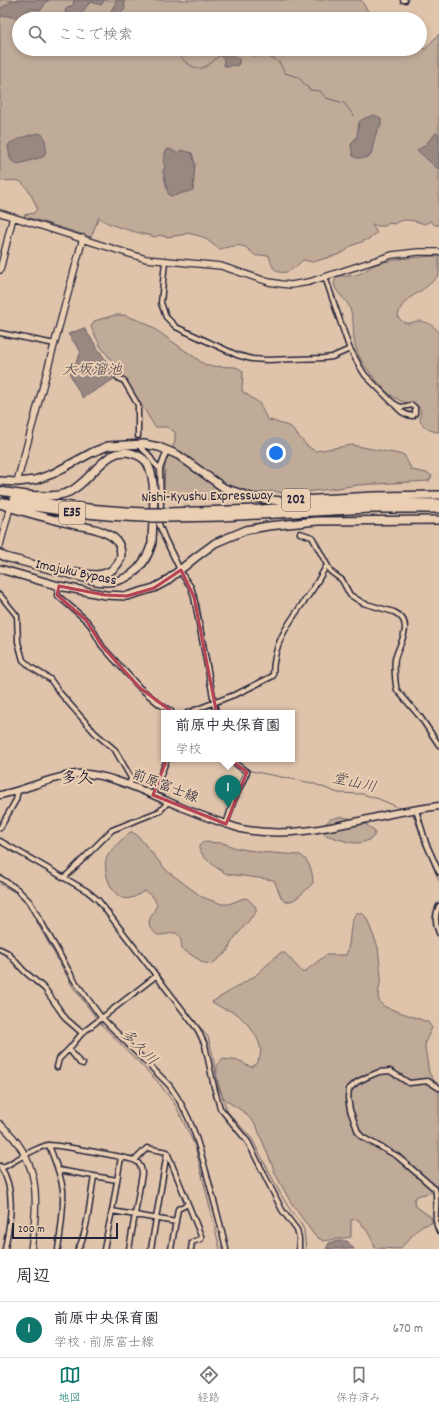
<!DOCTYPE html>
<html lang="ja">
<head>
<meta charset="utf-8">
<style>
  body { margin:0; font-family:Dekko,"Klee One",sans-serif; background:#f2f2f3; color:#2b2b33 }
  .scale { position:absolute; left:12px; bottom:10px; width:106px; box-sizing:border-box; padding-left:4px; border:2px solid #22223b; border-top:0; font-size:11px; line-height:14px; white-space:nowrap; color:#22223b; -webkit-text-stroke:3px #ebcfb2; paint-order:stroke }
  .you { position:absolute; left:276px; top:453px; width:14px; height:14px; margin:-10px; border:3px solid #fff; border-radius:50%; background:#1a73e8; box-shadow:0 0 0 6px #1a73e833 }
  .badge { display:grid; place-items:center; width:26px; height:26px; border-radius:50%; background:#0f766e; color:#fff; font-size:13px; font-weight:700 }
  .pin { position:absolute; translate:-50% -33px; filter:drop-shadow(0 1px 2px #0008) }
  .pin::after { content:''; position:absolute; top:21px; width:14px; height:12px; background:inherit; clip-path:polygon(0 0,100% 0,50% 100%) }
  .popup { position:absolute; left:161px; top:710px; width:134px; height:52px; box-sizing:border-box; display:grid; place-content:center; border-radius:0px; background:#fff; filter:drop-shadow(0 1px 3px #0005); font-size:13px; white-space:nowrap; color:#7c7c81 }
  .popup b { font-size:15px; color:#2b2b33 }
  .popup::after { content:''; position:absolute; left:50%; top:100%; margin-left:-8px; border:8px solid transparent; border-top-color:#fff }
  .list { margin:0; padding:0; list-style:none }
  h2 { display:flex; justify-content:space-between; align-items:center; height:52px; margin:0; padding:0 16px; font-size:17px }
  h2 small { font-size:13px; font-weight:400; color:#7c7c81 }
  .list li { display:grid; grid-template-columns:26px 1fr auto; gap:12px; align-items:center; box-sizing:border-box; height:56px; padding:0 16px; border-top:1px solid #e1e1e2 }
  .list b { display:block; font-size:15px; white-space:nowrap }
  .list p { margin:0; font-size:13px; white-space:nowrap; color:#7c7c81 }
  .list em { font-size:13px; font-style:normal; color:#7c7c81 }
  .icon { flex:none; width:22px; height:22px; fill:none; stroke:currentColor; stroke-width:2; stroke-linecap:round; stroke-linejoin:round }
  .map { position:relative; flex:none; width:439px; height:1249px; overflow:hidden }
  .search { position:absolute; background:#fff; box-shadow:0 2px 6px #0003; left:12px; right:12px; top:12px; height:44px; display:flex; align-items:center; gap:10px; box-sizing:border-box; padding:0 14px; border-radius:22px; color:#7c7c81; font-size:15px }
  .sheet { height:108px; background:#fff }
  nav { display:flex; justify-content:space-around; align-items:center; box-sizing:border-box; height:56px; border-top:1px solid #e1e1e2; background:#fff; font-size:11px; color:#7c7c81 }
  nav a { display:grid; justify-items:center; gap:2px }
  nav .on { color:#0f766e }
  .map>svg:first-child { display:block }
</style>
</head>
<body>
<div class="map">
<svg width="439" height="1249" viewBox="0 0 439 1249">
  <rect width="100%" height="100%" fill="#dfc4ab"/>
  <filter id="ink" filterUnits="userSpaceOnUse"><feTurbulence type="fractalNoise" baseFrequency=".025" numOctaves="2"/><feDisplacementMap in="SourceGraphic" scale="8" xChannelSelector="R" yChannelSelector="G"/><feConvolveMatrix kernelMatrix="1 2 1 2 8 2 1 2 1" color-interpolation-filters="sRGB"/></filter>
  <g filter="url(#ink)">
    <path fill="#c0aa98" stroke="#71666a" d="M 0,0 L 361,0 L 371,16 L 376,19 L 19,19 L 19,49 L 420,49 L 420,47 L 425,49 L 439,34 L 439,225 L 435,225 L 430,221 L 425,224 C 415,221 403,217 394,224 L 389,223 L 385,226 L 377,226 L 374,224 L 372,225 L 374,228 L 377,233 L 369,239 L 351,246 L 346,251 L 337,255 L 313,262 L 303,260 C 296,267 282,280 273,267 C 271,264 270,259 269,255 L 256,256 C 253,254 251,251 248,249 C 241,242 227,248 219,249 L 203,237 L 188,233 L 182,235 L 166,237 L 160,235 L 155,237 C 142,233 108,227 99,217 L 91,237 L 30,218 L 26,219 L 24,215 L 34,213 L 37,209 C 36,203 26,183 19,181 C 16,180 4,181 0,181 Z
      M 439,256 L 439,275 C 435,278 432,283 427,286 C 416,296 400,299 398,317 C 407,327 408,322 419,321 C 427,321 434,326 439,332 L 439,432 C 432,432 421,427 420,419 C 419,415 422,411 419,407 C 415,403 404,403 399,400 C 393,397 388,393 384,389 C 371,374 357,360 354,340 C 353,330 354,319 350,309 C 347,298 338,297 334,284 L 336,277 C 342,275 349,277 355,275 C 362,274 368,268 374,265 C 395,258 417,257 439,256 Z
      M 115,315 L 124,315 L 146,323 L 207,366 L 236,367 L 243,371 L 242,391 L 259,403 L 267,419 L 291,427 L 306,445 L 315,451 L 352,445 L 404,455 L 412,470 L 427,473 L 432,476 L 429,481 L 358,485 L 331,489 L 287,494 L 273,491 L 203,500 L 166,496 L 164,493 L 165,461 L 175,442 L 175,432 L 167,427 L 155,427 L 121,372 L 101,347 L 91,327 L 94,321 Z
      M 341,817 C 357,819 363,820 375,832 L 374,836 C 359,850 342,839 325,835 L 321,830 C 328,820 329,818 341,817 Z
      M 130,832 L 132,832 L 138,836 L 166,870 L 202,897 L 222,904 L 229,904 L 244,898 L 248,899 L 256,907 L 256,912 L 232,941 L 227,952 L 212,964 L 204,963 L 182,949 C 180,924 173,936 157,935 L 150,928 L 149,921 L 157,905 L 154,898 L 145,891 C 140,893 136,897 131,898 C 113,903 103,874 106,860 C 108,851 123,839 130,832 Z
      M 203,842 L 223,843 L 236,848 L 260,852 L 300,855 C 310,860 313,874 313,883 C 306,890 296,902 285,902 L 281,897 L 274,880 L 227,874 L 217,868 L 204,857 L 199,849 L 199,846 Z
      M 356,913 L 362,913 L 366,917 L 378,947 L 381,976 L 378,997 L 380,1003 L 385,1007 L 428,1022 L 432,1028 L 426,1040 L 425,1047 L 429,1073 L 439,1088 L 439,1195 L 433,1192 L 417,1196 L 414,1200 L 415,1206 L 431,1217 L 432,1223 L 420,1227 L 400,1249 L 375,1248 C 371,1236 366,1228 357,1219 L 351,1220 L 351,1237 L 323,1241 L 315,1236 L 290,1201 L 276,1175 L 256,1125 L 244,1112 L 225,1100 L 216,1084 L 217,1066 L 222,1059 L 241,1061 L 246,1065 L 252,1067 C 273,1052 251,1026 237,1014 C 233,1011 227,1010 222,1008 C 219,1006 215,1004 212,1002 L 255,976 L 280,953 L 285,953 L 303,973 L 326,955 L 346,955 C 352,941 348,924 356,913 Z"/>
    <path fill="#998882" stroke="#695f66" d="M 13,0 L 49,0 L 46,2 L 41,10 L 30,9 C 27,11 24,16 20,18 C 12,20 9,13 0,17 L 0,9 Z
      M 74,0 L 105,0 L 101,5 L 91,2 C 84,7 83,16 74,18 L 66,14 L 65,11 L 67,8 L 73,5 Z
      M 116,0 L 126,0 L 124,2 L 125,9 L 121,13 L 120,16 L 122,19 L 116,19 L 110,15 C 110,9 116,6 116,0 Z
      M 224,49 L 232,49 L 231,53 L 239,59 L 239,64 L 236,66 L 232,65 L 228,67 L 224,65 L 224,60 L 220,55 Z
      M 374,115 L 381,118 L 381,125 C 374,133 374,144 371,155 L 366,158 L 356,158 L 353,156 L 351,145 L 357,136 L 359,122 L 365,118 Z
      M 39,133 L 43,135 C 46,142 48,150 43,157 L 18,164 L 12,161 L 10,158 L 8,146 L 10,143 L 23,137 Z
      M 436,133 L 439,134 L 439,170 L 417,150 L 423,147 Z
      M 168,149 C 174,149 176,156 181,150 L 192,153 L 195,164 L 193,190 L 173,196 L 169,195 L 168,193 L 164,176 L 163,171 L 165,166 L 163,161 L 165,157 L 165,152 Z
      M 84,328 L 117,377 L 83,398 L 74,383 L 70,374 L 81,352 L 68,334 Z
      M 337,1241 L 347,1241 L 354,1249 L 326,1249 L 329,1243 Z"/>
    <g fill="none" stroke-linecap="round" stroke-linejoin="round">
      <path stroke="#695f66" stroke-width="1" d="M 141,19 L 150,17 L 152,19
        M 179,49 C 179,56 182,59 187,63 C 202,74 207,66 220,55
        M 242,49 L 255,56 L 266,56 L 276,60 L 279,62 L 285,73 L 298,77 L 310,90 L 320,91 L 326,98 L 344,103 L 354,116
        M 199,603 L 216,701
        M 217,704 L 219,713
        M 233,759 L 251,771 L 312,783 L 338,793 L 362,794 L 379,799 L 402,809
        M 413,815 L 439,881
        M 0,884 L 16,893 L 25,901 L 73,987 L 97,1019
        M 177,999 L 208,1037 L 212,1052 L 218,1083 L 227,1111 L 252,1139 L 280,1193 L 289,1208 L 301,1224 L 304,1230 L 306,1249
        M 99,1022 L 158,1082 L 176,1106 L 195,1146 L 220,1249"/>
      <defs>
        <path id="street" d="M 403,0 L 405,0
          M 165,261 L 161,303 L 166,317 L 176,327 L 237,355 L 252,359 L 267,360 L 324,358 L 332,357 L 350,349
          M 325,277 L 349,347 L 360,367 L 365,375 L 392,402 L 398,406 L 402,407 L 412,405 L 415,408 L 415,413 L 413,416 C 403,415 398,409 392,402
          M 0,333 L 55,344
          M 118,378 L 124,381 L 138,405 L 138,436
          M 140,447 L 148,454 L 154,463 L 160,469
          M 167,450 L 160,469 L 161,510 L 159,524 L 165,539 L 183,576 L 191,587 L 194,597 L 216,713
          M 300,533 L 312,537 L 331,572 L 342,580 L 350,595 L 363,603 L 394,612 C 416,623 399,643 395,659 C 394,664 395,684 397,690 L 421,718 L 439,745
          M 59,586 L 57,595 L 86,620 L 91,626 L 102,646 L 140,688 L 159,704 L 171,711 L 171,713
          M 0,595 L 17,616 L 18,642 L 23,660 L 32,668 L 50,679 L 60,693 L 95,733 L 115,750 L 131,778 L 129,786
          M 187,713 L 239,693 L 273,676 C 273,638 293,618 313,589 C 318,581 322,573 327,565
          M 153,795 L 167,759
          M 416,810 L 426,843 L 439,872
          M 226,824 L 234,800 L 247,772 L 229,759
          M 0,828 L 16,800 L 18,790
          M 0,841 L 87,891 L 98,900 L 198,1030 L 205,1045 L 214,1087 L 220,1108 L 248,1142 L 282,1210 L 297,1230 L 299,1238 L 299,1249
          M 0,878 L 17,889 L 30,902 L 74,980 L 101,1017 L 169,1085 C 194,1119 200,1150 211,1190 C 216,1209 222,1229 226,1249
          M 64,878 L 112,830 L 160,811 L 168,802
          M 439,906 C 435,914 435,924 439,933
          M 0,949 L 8,953 L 24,971 L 45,989 L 66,1019 L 81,1032 L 86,1030 L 156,976
          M 83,1032 L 69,1049 L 80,1063 L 83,1064
          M 57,1067 L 59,1059 L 69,1049
          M 439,1088 L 428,1081 L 409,1083 L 390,1071 L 379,1072 L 367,1077 L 357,1082 L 349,1089 L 348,1098 L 350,1110 L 358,1132 L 362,1137 L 397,1156 L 435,1189 C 439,1202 432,1218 439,1231
          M 49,1145 C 54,1160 61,1174 63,1190 C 64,1210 61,1230 58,1249
          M 135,1160 L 147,1148 L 167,1152 L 201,1236 L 201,1239 L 192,1242 L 191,1249
          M 0,1166 C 17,1190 10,1222 5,1249
          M 2,1168 C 15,1161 34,1148 48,1145 C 54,1144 131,1158 136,1161 C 140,1164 142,1169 142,1174 L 129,1249
          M 58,1170 L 117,1180
          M 112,1211 L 176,1222
          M 78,1249 C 88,1232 90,1197 94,1177
          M 104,1249 L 112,1211 L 121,1157
          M 151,1249 L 167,1152
          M 171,1249 L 178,1209 L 188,1204"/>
        <path id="secondary" d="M 0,213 L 146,259 L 221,266 L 269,282 L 281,284 L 291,285 L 309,282 L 392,255 L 418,252 L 439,252
          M 0,270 L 13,217
          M 17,482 L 83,238
          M 0,545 L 9,511
          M 0,1124 C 41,1160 39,1200 31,1249"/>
        <path id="primary" d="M 0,795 C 26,790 50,777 77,774 C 102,771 143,791 167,801 C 191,812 216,821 241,829 C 292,839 341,825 390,814 C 406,811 423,808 439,806"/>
        <path id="highway" d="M 0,481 L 17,482 L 35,480 L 52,474 L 93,452 L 108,446 L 144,444 L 159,447 L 178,455 L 224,488 L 254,498 L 281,501 L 374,496 L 439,495
          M 0,491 C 20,494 51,500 69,492 C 86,484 95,466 111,456 C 118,452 127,451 134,454 C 140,456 146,460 148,465 C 158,483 152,523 152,543 C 144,570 125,586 96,581 L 5,557 L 0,554
          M 14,497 C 57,506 101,510 145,512
          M 4,502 C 51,510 97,517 145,518
          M 0,504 C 25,513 51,519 76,525 C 85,527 95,528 103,532 C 109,534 117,539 119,545 C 126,562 112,574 96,575 C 90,575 83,574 78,572
          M 167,512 L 260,509 L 376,502 L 439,503
          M 166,518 L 221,517 L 370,509 L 439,509
          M 0,569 L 59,586 L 105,595 L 127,596 L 154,588 L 165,582 L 196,557 L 215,543 L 246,530 L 268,526 L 317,521 L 439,520"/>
      </defs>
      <use href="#street" stroke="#22223b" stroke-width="7"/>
      <use href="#secondary" stroke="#22223b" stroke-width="8"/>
      <use href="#primary" stroke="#22223b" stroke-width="9"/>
      <use href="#highway" stroke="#22223b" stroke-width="10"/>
      <use href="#street" stroke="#ebcfb2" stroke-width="4"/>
      <use href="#secondary" stroke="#ebcfb2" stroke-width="5.5"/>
      <use href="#primary" stroke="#ebcfb2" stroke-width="6"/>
      <use href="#highway" stroke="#ebcfb2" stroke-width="7"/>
      <defs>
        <path id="highway-bridge" d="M 145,512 L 167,512
          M 145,518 L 166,518"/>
      </defs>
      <use href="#highway-bridge" stroke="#22223b" stroke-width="10" stroke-linecap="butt"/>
      <use href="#highway-bridge" stroke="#ebcfb2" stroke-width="7"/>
    </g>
  </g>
  <path fill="none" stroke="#b74356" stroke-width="3" stroke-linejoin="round" d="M 181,570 L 194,597 L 225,756 L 247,772 L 226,824 L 153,795 L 173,743 L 177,723 L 173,721 L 171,711 L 140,688 L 102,646 L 86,620 L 57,595 L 59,586 L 105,595 L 127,596 L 154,588 Z"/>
  <g text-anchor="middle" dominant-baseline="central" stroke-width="4" stroke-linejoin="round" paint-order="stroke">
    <g fill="#ebcfb2" stroke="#5e565f" stroke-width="1">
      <rect x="282" y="489" width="28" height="22" rx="3"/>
      <rect x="59" y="502" width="26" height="22" rx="3"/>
    </g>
    <g font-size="13" font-weight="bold" fill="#22223b">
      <text x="296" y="500">202</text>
      <text x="72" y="513">E35</text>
    </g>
    <g font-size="14" fill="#22223b" stroke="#ebcfb2">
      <text transform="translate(207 497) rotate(-1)">Nishi-Kyushu Expressway</text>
      <text transform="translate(76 573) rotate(12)">Imajuku Bypass</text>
      <text transform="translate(165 787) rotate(21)">前原富士線</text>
    </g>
    <g font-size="15" font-style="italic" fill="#464150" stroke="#ebcfb2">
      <text x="92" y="371">大坂溜池</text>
      <text transform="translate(354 784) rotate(13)">堂山川</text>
      <text transform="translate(138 1048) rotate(45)">多久川</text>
    </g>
    <g font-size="16" font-weight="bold" fill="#22223b" stroke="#ebcfb2">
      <text x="77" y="779">多久</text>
    </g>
  </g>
</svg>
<div class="scale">200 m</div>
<div class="you"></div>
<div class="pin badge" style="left:228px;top:808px">1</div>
<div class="popup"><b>前原中央保育園</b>学校</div>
<div class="search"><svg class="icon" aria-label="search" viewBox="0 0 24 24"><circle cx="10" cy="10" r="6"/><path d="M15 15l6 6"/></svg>ここで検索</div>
</div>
<section class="sheet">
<h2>周辺<small></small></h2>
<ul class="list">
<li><span class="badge">1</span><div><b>前原中央保育園</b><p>学校 · 前原富士線</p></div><em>670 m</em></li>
</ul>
</section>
<nav>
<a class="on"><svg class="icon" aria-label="map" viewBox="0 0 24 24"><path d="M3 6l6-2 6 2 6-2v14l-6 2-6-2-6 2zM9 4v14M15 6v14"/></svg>地図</a>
<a><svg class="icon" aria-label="directions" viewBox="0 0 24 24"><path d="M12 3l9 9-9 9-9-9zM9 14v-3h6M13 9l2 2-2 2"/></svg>経路</a>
<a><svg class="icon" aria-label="saved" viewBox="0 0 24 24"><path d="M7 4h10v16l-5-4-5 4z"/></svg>保存済み</a>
</nav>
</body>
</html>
